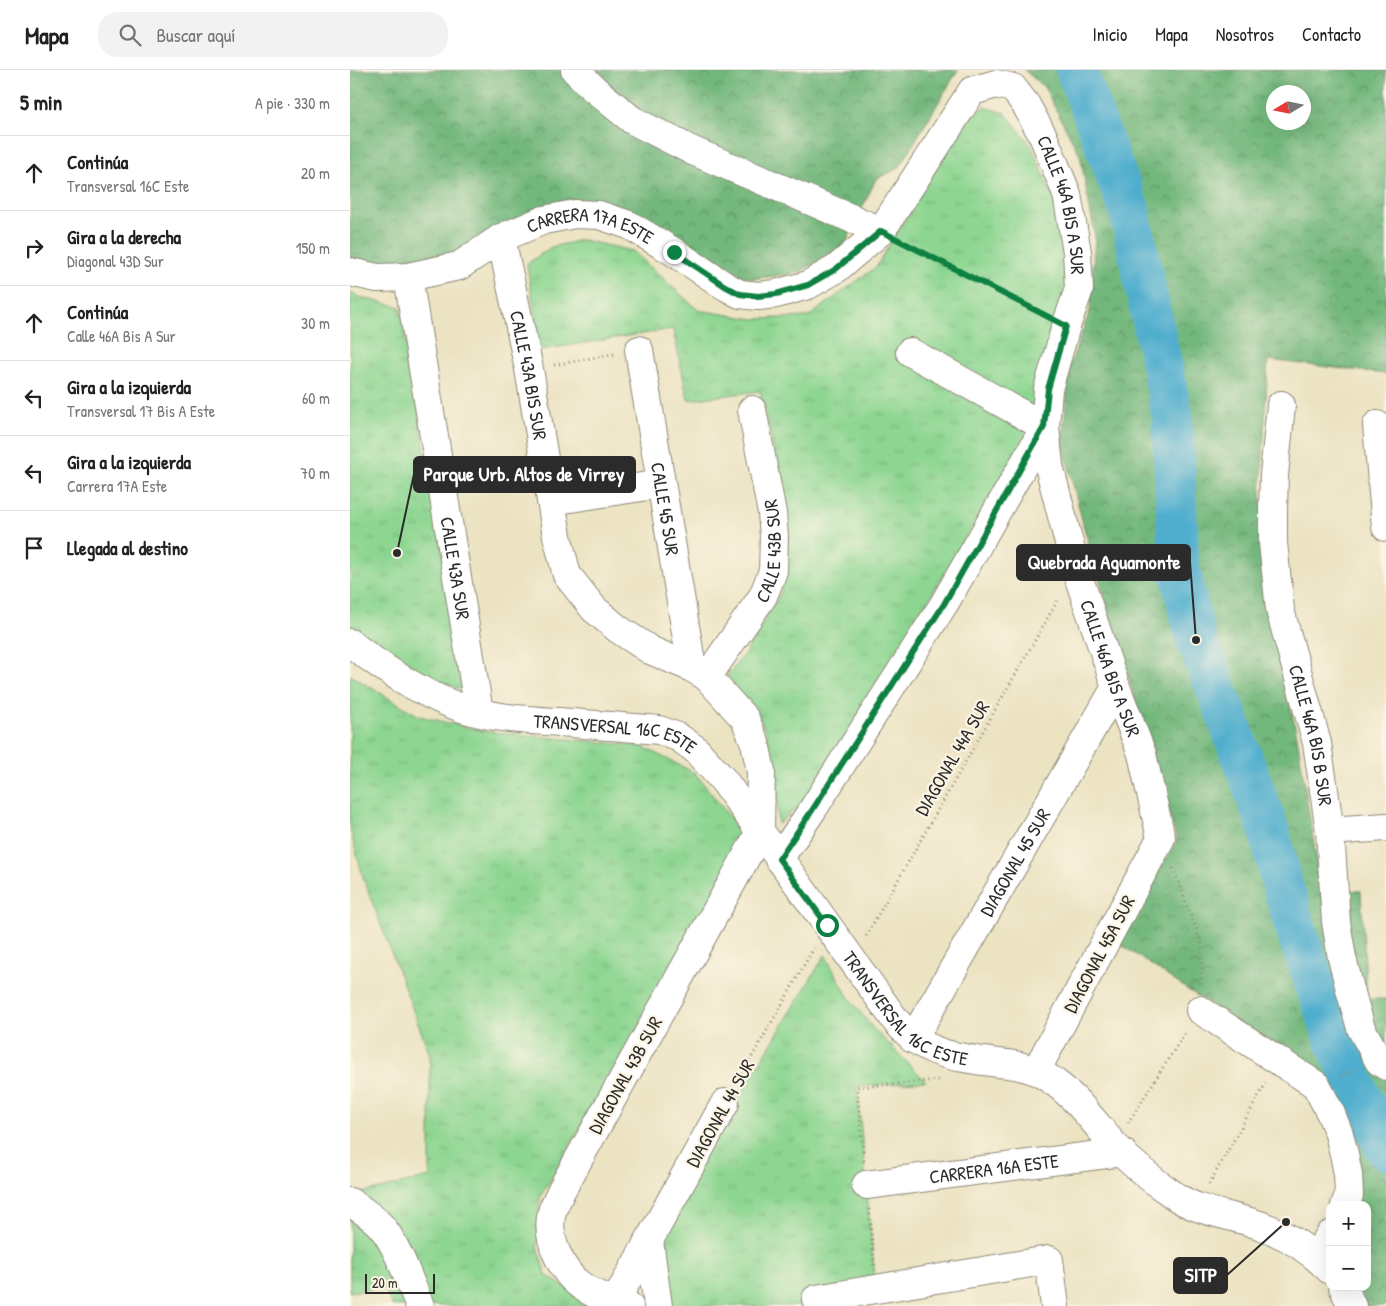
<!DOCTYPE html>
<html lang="es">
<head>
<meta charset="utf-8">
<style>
  body { margin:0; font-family:"Patrick Hand",sans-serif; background:#f2f2f2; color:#222 }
  .controls { position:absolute; right:15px; bottom:15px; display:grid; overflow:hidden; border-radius:10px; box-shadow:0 5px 20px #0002 }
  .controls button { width:45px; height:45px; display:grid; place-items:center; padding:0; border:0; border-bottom:1px solid #e0e0e0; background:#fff; color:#222; font:25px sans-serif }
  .compass { position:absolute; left:916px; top:15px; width:45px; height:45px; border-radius:50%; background:#fff; box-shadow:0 5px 20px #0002; rotate:260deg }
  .scale { position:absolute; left:15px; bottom:12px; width:70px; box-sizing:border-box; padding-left:5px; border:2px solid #2b2b2b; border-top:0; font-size:14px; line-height:18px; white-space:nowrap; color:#2b2b2b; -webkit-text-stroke:4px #fcf5e5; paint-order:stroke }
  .stop { position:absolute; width:15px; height:15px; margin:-11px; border:4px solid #0b8043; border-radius:50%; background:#fff }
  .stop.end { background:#0b8043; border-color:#fff; box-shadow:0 1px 5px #0008 }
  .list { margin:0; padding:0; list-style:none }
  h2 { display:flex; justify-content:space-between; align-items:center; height:65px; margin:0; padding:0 20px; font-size:21px }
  h2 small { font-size:16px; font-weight:400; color:#767676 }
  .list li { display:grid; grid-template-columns:32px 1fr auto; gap:15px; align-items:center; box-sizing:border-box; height:75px; padding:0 20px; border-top:1px solid #e0e0e0 }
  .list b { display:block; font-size:19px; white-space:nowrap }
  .list p { margin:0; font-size:16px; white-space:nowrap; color:#767676 }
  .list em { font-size:16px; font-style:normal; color:#767676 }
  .icon { flex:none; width:28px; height:28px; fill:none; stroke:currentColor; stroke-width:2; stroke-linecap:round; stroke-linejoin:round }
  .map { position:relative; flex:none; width:1036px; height:1236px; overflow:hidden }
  header { display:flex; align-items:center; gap:30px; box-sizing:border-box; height:70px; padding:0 25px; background:#fff; border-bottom:1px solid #e0e0e0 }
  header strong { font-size:24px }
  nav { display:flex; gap:28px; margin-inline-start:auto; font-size:18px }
  .search { width:350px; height:45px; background:#f2f2f2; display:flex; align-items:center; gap:12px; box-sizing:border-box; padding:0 18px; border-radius:20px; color:#767676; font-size:19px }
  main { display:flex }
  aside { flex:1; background:#fff }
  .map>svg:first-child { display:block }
</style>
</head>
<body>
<header>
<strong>Mapa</strong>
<div class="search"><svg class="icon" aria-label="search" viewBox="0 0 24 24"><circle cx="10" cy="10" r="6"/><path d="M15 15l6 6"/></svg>Buscar aquí</div>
<nav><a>Inicio</a><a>Mapa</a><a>Nosotros</a><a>Contacto</a></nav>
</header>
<main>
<aside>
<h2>5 min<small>A pie · 330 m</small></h2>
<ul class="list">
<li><svg class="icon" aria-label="ahead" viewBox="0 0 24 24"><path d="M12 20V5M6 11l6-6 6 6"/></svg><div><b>Continúa</b><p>Transversal 16C Este</p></div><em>20 m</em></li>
<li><svg class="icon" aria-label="right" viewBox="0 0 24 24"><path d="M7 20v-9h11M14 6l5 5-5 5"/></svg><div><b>Gira a la derecha</b><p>Diagonal 43D Sur</p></div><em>150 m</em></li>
<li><svg class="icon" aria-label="ahead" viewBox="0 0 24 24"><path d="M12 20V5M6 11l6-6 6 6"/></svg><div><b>Continúa</b><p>Calle 46A Bis A Sur</p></div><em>30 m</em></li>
<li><svg class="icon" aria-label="left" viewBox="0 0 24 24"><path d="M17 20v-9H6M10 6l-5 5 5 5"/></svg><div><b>Gira a la izquierda</b><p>Transversal 17 Bis A Este</p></div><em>60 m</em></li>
<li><svg class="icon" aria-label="left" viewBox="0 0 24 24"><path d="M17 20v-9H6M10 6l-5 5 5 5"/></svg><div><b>Gira a la izquierda</b><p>Carrera 17A Este</p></div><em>70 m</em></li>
<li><svg class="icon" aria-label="arrive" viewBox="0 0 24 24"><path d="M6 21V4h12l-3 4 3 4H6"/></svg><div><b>Llegada al destino</b></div></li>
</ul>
</aside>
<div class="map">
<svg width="1036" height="1236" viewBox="0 0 1036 1236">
  <defs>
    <pattern id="grass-tufts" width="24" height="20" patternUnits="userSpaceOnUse" patternTransform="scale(1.25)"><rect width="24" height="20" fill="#8dd691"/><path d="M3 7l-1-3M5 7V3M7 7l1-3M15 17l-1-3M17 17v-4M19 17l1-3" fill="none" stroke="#7ab87d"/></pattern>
    <pattern id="forest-crowns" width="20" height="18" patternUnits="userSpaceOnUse" patternTransform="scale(1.25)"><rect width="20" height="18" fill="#72b77b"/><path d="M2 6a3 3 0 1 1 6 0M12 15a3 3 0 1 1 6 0" fill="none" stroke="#5e9565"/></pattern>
  </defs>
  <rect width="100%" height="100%" fill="#fcf5e5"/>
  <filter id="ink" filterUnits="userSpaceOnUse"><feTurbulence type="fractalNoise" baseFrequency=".02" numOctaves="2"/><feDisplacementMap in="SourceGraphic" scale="10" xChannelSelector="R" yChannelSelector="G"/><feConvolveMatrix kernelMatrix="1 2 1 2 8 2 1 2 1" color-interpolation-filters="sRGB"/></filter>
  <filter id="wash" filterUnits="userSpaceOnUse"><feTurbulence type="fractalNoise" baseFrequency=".0096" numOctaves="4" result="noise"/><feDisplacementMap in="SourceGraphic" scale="20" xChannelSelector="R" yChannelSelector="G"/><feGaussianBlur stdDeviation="1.12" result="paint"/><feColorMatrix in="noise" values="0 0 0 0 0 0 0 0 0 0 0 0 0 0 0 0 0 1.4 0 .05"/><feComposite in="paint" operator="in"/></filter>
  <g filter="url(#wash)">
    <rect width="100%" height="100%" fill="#ece3c2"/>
    <path fill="url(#grass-tufts)" stroke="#5c805e" d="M 635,37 L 655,43 L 681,75 L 715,155 L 719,220 L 678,363 L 462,725 L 428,754 L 426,704 L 417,665 L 405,637 L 375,609 L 398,579 L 431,522 L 438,464 L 429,402 L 410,321 L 338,330 L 323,259 L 190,280 L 177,194 L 201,177 L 232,170 L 283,181 L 348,240 L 404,249 L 458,247 L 526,197 L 615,51 Z
      M 0,222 L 9,227 L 50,237 L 117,622 C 76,605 34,588 0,558 Z
      M 0,605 L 69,646 L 133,661 L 291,676 L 345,703 L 398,770 L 190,1127 L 187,1176 L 196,1205 L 238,1232 L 245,1236 L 42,1236 L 34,1217 L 0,1222 L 0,1126 L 80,1107 L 80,985 L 14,810 L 0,760 Z
      M 475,885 L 499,928 L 523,958 L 576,1011 L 507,1017 L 526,1219 L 467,1236 L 312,1236 L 301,1173 Z"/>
    <path fill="url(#forest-crowns)" stroke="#4e7153" fill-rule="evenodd" d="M 0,0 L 608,0 L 549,98 L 526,109 L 495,175 L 448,203 L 402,209 L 367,197 L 236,136 L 84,197 L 27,201 L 0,189 Z
      M 674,0 L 1036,0 L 1036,304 L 918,290 L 911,424 L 917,528 L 947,666 L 971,819 L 1011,821 L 1017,929 L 1036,929 L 1036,1236 L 1015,1236 L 1009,1217 L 1017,1217 L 1017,1135 L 1001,1135 L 995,1031 L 859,934 L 767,872 L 827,770 L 735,461 L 712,372 L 720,295 L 740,240 L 745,167 L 730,85 L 694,17 ZM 924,22 L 954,22 L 954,52 L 924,52 Z"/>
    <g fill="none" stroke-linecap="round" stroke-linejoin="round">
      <path stroke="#50aece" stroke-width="41" d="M 726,0 L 779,139 L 822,344 L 829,497 L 846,570 L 874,638 L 919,761 L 933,817 L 948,866 L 987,975 L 1036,1080"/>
    </g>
  </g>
  <g filter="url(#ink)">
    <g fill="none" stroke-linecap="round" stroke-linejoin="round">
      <defs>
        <g id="minor">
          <path d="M 225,0 L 244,19 L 282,50 L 343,81 L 531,161"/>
          <path id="s1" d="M 151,168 L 179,299 L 207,466 L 217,505 L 244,539 L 268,559 L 300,580 L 342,598 L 357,607 L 395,649 L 405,673 L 411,701 L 410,762 L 211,1121 C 208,1128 204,1135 202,1142 C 195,1167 212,1204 233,1217 C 245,1225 265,1232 279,1236"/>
          <path id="s2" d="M 0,202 L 27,208 L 58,207 L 109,196 L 151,168 L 194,150 L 225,144 L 249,145 L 279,155 L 324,182 L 375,216 L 390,224 L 408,226 L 426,224 L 458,215 L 486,199 L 531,161 L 622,21 L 646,14 L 663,18 L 676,35 L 693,66 L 717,124 L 727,182 L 729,219 L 716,256 L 698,319 L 695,357 L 699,396 L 726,500 L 766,617 L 792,684 L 811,768 L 686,1001"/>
          <path id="s3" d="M 58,207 L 129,642"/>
          <path id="s4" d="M 289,280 L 342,598"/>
          <path id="s5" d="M 931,335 L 924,405 L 923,439 L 923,473 L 930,540 L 967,673 L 980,761 L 986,852 L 992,888 L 1001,923 L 1011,958 L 1029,991 L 1036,996"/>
          <path d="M 1027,355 L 1036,457"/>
          <path d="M 201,431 L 311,414"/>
          <path id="s6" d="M 0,573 C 31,597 64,619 101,634 C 136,648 173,650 210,652 C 243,655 276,657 309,660 L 328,667 L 345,679 L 374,711 L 546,951 C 575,986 606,987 648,993 C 661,994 676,996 688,1002 C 720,1018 741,1049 764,1075 C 782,1094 803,1111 825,1126 C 847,1141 875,1144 900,1152 C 931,1161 957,1177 980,1200"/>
          <path id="s7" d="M 357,607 L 413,526 L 423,501 L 424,466 L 422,443 L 402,340"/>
          <path d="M 980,761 L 1036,757"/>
          <path d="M 429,789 L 463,739 L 594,534 L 695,357 L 560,282"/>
          <path d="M 850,940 L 966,1015 L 981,1044 L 989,1064 L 994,1084 L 998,1104 L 999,1125 L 995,1135"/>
          <path id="s8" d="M 563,969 L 766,617"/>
          <path id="s9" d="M 516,1115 L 772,1082"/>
          <path d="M 0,1132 C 10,1139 22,1146 31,1156 C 47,1174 60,1213 70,1236"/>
          <path d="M 299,1171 L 308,1236"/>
          <path d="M 966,1186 L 980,1165"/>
          <path d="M 993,1217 L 1002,1236"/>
          <path d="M 466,1229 L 699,1190 L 705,1236"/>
          <path d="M 265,1232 L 375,1033"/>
        </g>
      </defs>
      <use href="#minor" stroke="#8c8776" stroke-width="30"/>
      <path stroke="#8c8776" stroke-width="3" stroke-dasharray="1 4" stroke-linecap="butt" d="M 554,173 L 693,244
        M 204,295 L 264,284
        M 823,798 L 852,875 L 851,916
        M 516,866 L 709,528
        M 990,1006 L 1005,1000
        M 387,1013 L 464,878
        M 778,1053 L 836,961
        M 514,1091 L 507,1017 L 589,1010
        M 859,1114 L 916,1013
        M 519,1139 L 524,1196"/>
      <use href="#minor" stroke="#fff" stroke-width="28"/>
    </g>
  </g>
  <g fill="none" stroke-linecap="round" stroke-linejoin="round" filter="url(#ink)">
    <path stroke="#0b8043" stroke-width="6" d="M 324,182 L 375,216 L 390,224 L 408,226 L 426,224 L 458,215 L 486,199 L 531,161 L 716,256 L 698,319 L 694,357 L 594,534 L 463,739 L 429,789 L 477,855"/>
  </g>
  <g text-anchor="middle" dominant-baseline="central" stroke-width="4.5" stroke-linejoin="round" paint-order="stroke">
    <g font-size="19" fill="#2b2b2b" stroke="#fcf5e5">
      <text stroke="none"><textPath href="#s2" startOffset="925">CALLE 46A BIS A SUR</textPath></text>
      <text stroke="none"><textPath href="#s2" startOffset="256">CARRERA 17A ESTE</textPath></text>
      <text stroke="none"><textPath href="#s1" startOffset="140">CALLE 43A BIS SUR</textPath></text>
      <text stroke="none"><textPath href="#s4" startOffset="161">CALLE 45 SUR</textPath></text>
      <text stroke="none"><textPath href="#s7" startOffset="145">CALLE 43B SUR</textPath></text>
      <text stroke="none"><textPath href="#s3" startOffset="295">CALLE 43A SUR</textPath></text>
      <text stroke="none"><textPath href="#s2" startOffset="1405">CALLE 46A BIS A SUR</textPath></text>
      <text stroke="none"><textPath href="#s5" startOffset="335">CALLE 46A BIS B SUR</textPath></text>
      <text stroke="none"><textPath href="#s6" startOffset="286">TRANSVERSAL 16C ESTE</textPath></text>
      <text transform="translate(602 688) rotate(-60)">DIAGONAL 44A SUR</text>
      <text stroke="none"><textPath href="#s8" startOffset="204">DIAGONAL 45 SUR</textPath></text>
      <text transform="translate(749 884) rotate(-62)">DIAGONAL 45A SUR</text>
      <text stroke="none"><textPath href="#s6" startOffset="708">TRANSVERSAL 16C ESTE</textPath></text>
      <text transform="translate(275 1005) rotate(-61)">DIAGONAL 43B SUR</text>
      <text transform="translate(370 1043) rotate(-61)">DIAGONAL 44 SUR</text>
      <text stroke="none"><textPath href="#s9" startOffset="129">CARRERA 16A ESTE</textPath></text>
    </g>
  </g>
  <path fill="none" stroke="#2b2b2b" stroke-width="2" d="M47 483L64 404M846 570L840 492M936 1152L877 1205"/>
  <g fill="#2b2b2b" stroke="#fcf5e5" stroke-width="2">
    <circle cx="47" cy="483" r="5"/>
    <circle cx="846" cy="570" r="5"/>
    <circle cx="936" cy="1152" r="5"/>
  </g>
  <g fill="#2b2b2b" stroke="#2b2b2b" stroke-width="2">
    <rect x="64" y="387" width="221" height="35" rx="5"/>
    <rect x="667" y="475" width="173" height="35" rx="5"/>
    <rect x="824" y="1188" width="53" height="35" rx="5"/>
  </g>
  <g font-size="20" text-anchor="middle" font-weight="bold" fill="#fff">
    <text x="174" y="411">Parque Urb. Altos de Virrey</text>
    <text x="754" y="499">Quebrada Aguamonte</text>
    <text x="851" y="1212">SITP</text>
  </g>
</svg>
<div class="controls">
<button>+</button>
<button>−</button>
</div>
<svg class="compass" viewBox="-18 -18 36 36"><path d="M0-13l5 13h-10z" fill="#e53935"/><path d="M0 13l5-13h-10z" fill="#767676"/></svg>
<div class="scale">20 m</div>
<div class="stop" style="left:477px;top:855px"></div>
<div class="stop end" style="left:324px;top:182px"></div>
</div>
</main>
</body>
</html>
